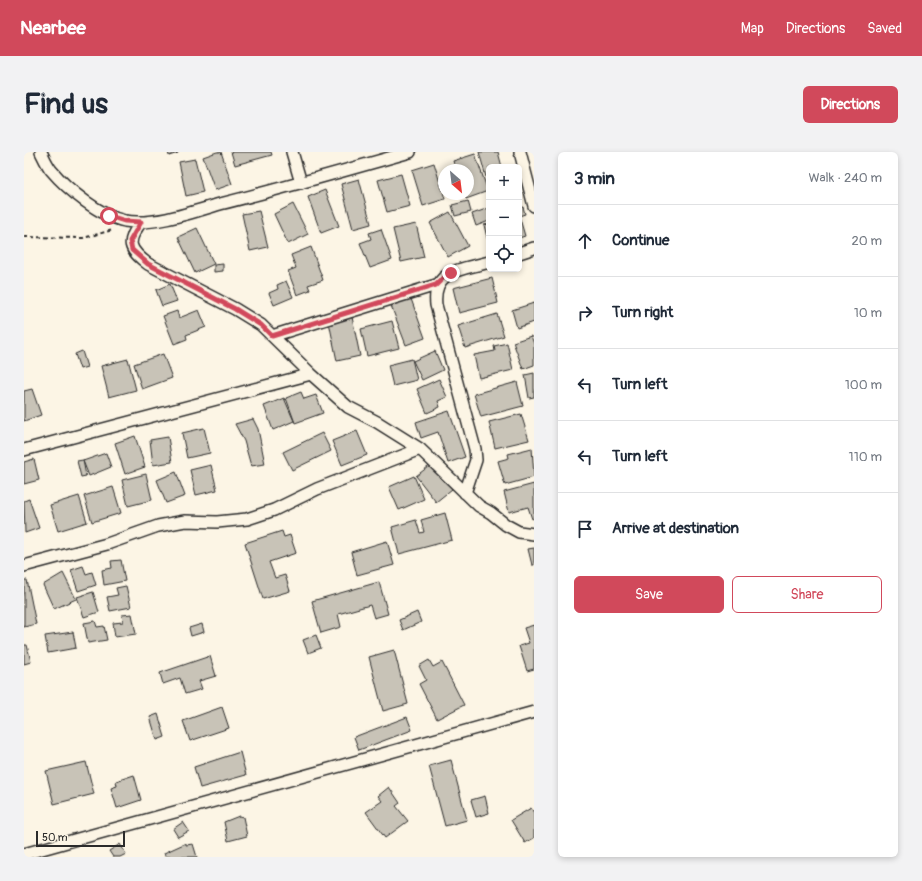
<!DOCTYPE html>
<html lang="en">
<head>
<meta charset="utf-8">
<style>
  body { margin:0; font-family:Pangolin,sans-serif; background:#f2f2f3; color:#1f2937 }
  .controls { position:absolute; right:12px; top:12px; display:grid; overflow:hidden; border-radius:6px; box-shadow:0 2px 6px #0003 }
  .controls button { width:36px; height:36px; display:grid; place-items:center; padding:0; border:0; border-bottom:1px solid #e0e1e3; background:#fff; color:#1f2937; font:20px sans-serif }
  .compass { position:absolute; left:414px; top:12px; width:36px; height:36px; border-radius:50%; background:#fff; box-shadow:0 2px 6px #0003; rotate:152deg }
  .scale { position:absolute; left:12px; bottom:10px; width:89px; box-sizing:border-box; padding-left:4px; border:2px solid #2b2b2b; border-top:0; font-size:11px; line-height:14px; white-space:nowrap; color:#2b2b2b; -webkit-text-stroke:3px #fcf5e5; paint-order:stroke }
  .stop { position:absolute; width:12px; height:12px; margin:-9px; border:3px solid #d1495b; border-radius:50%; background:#fff }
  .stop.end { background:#d1495b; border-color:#fff; box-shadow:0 1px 4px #0008 }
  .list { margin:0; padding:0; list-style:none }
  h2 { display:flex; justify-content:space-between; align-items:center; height:52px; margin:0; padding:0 16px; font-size:17px }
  h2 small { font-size:13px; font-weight:400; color:#747a83 }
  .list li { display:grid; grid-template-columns:26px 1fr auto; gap:12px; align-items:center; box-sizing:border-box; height:72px; padding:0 16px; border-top:1px solid #e0e1e3 }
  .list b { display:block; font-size:15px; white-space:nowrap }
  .list em { font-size:13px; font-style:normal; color:#747a83 }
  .actions { display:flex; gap:8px; padding:12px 16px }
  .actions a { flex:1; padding:9px 0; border:1px solid #d1495b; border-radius:6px; text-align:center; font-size:14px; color:#d1495b }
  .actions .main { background:#d1495b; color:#fff }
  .icon { flex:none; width:22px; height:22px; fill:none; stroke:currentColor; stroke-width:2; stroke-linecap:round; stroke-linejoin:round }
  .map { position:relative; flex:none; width:510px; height:705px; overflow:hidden; border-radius:6px }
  header { display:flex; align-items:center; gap:24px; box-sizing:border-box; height:56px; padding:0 20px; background:#d1495b; color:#fff }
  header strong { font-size:19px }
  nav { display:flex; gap:22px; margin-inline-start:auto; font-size:14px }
  .intro { display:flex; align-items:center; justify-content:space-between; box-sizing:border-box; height:96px; padding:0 24px }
  h1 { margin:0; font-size:28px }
  .button { padding:10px 18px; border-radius:6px; background:#d1495b; color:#fff; font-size:14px; font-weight:700 }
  main { display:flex; gap:24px; padding:0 24px }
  aside { flex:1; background:#fff; border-radius:6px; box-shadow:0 2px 6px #0003 }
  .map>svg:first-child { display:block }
</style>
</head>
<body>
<header>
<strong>Nearbee</strong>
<nav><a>Map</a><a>Directions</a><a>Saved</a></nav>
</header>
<div class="intro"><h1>Find us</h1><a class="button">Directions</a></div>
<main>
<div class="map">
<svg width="510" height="705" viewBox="0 0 510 705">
  <rect width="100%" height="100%" fill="#fcf5e5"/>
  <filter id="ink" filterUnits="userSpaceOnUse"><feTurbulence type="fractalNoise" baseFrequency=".025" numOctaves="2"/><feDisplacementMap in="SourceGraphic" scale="8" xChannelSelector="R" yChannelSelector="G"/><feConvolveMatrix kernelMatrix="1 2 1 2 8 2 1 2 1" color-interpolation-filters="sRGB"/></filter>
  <g filter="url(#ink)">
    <path fill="#c8c3b7" stroke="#2b2b2b" d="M 144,0 L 154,0 L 154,1 L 145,4 Z
      M 193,0 L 197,0 L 208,32 L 191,38 L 179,5 Z
      M 207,0 L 247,0 L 248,3 L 211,13 Z
      M 455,0 L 474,0 L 478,15 L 465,15 L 465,36 Z
      M 451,2 L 464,39 L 442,47 L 440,42 L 444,42 L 444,18 L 432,18 L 429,9 Z
      M 171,7 L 179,40 L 162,44 L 155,10 Z
      M 410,11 L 421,47 L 399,54 L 388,18 Z
      M 377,22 L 386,54 L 363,60 L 354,28 Z
      M 335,27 L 347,72 L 329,77 L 317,32 Z
      M 301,38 L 315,74 L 297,81 L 284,45 Z
      M 444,49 L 447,60 L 431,64 L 428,53 Z
      M 269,52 L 284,82 L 264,92 L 250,62 Z
      M 499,55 L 501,62 L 495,64 L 495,56 Z
      M 465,56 L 465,69 L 452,74 L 448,62 Z
      M 235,59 L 244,95 L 226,99 L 218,62 Z
      M 426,60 L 444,94 L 424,105 L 406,71 Z
      M 496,67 L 501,84 L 495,86 L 495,68 Z
      M 392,72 L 400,105 L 377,110 L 369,77 Z
      M 465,72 L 465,94 L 460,73 Z
      M 173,76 L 190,112 L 171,121 L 154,85 Z
      M 357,77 L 368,108 L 346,116 L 336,91 L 347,87 L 345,81 Z
      M 287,95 L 299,128 L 284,133 L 286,138 L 273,143 L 264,119 L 272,116 L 267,103 Z
      M 199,112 L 199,119 L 190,120 L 190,113 Z
      M 468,126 L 474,151 L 435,161 L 429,136 Z
      M 262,129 L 269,145 L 250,153 L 245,141 L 254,137 L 253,133 Z
      M 146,132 L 153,149 L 138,154 L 132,138 Z
      M 386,144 L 401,186 L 382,193 L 366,151 Z
      M 510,151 L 510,170 L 493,176 L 488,158 Z
      M 175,158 L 182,175 L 162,183 L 163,187 L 150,192 L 139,164 L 153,159 L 155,166 Z
      M 473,162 L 480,184 L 441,196 L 434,174 Z
      M 328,165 L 336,204 L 313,209 L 305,170 Z
      M 368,169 L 375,196 L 343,204 L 337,177 Z
      M 507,184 L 510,192 L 510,213 L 499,217 L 489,190 Z
      M 483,191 L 489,218 L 455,226 L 450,203 L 471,199 L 470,194 Z
      M 58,199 L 63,215 L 56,217 L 51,202 Z
      M 411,199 L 419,218 L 398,228 L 389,209 Z
      M 139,202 L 148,226 L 118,237 L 110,212 Z
      M 104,207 L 112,238 L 85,245 L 77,214 Z
      M 388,207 L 393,228 L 369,234 L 364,213 Z
      M 510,221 L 510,245 L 505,246 L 501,223 Z
      M 415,227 L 423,245 L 414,249 L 416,255 L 403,261 L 393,237 Z
      M 493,230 L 499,254 L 457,265 L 450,242 Z
      M 8,237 L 17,263 L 0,269 L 0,239 Z
      M 277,240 L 280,247 L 292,243 L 299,261 L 271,271 L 262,246 Z
      M 260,246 L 270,269 L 249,278 L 240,254 Z
      M 425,259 L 441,305 L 424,311 L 414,280 L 397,286 L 392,270 Z
      M 497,262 L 505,288 L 471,296 L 465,270 Z
      M 229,267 L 234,277 L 241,312 L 227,314 L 220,289 L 211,272 Z
      M 180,276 L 186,301 L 163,306 L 158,281 Z
      M 333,279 L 343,303 L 318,313 L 308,289 Z
      M 298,281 L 307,299 L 268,318 L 259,300 Z
      M 111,284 L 121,315 L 101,322 L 91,291 Z
      M 144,285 L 148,310 L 129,313 L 126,288 Z
      M 508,296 L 510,325 L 481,333 L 474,309 L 485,306 L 484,302 Z
      M 82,301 L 87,315 L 65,324 L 59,309 Z
      M 10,307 L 15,328 L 0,332 L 0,310 Z
      M 59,308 L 62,324 L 57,325 L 53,309 Z
      M 408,312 L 428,337 L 412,350 L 392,324 Z
      M 187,313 L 193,338 L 172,343 L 166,318 Z
      M 152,320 L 161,344 L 142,351 L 133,328 Z
      M 122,322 L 128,348 L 104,354 L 98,328 Z
      M 390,324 L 400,347 L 375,358 L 365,335 Z
      M 510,332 L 510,366 L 508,367 L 504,355 L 485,360 L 480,340 Z
      M 89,335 L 97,361 L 68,370 L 60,344 Z
      M 55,344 L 63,370 L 34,379 L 26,353 Z
      M 5,347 L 15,376 L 1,381 L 0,349 Z
      M 421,361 L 428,388 L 375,402 L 368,375 L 392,368 L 396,381 L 400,380 L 397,368 Z
      M 258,379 L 260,385 L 266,383 L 272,401 L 245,410 L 251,426 L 261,423 L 266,439 L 239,447 L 221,391 Z
      M 363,389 L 370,413 L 333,423 L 327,400 Z
      M 510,396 L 510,413 L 508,413 L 504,397 Z
      M 97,408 L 101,429 L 80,433 L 78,418 L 88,416 L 87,409 Z
      M 59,414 L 62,422 L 68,420 L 72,433 L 54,439 L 47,418 Z
      M 39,421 L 52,447 L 30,457 L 19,433 Z
      M 0,428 L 3,428 L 12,472 L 0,475 Z
      M 355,430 L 364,462 L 350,466 L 346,453 L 314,462 L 317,475 L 297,481 L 288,449 Z
      M 102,434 L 107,455 L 86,459 L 83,445 L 94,443 L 92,436 Z
      M 69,440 L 75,460 L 60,465 L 53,445 Z
      M 393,460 L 397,470 L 379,478 L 375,468 Z
      M 108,462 L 112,482 L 91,485 L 89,471 L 99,470 L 98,463 Z
      M 71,469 L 73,475 L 80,474 L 83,488 L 64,491 L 60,471 Z
      M 178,472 L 180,480 L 167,484 L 165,476 Z
      M 510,473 L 510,517 L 503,519 L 495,494 L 505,491 L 500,476 Z
      M 49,480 L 52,496 L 24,501 L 21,484 Z
      M 292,483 L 297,496 L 284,501 L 279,488 Z
      M 0,493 L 3,493 L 7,510 L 0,512 Z
      M 370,498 L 384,552 L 359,559 L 345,505 Z
      M 186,504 L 192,524 L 175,529 L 178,537 L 161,542 L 156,526 L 139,532 L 136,521 Z
      M 405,508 L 409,515 L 418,510 L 440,553 L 413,567 L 395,532 L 402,528 L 395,514 Z
      M 198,555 L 205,576 L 166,589 L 159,569 Z
      M 134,562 L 141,585 L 133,588 L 126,565 Z
      M 383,565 L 388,578 L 335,598 L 330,585 Z
      M 216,600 L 222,623 L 176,636 L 170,615 Z
      M 427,608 L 443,668 L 421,674 L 405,614 Z
      M 62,610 L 70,642 L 30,652 L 22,619 Z
      M 110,623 L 117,648 L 93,656 L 87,636 L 93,634 L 92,629 Z
      M 365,635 L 376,651 L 372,654 L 384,669 L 361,686 L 342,660 L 358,649 L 354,644 Z
      M 461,644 L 465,661 L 452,665 L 447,648 Z
      M 507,656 L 510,661 L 510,686 L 501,691 L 487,668 Z
      M 215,664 L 219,665 L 223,684 L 204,689 L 200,670 Z
      M 159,670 L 165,679 L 154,685 L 149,677 Z
      M 162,691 L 162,693 L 169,692 L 173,705 L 142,705 L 140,701 Z
      M 96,692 L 102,702 L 96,705 L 89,705 L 85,699 Z"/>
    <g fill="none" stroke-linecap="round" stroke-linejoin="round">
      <defs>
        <path id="minor" d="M 17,0 C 20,6 23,13 27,18 C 44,38 76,64 101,69 C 130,74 169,60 196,52 C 260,36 323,18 386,0
          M 268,0 L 277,31
          M 496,0 L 510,54
          M 117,70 C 102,90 104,97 124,112 L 211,157 L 237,173 L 287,222 L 324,255 L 353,270 L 396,297 L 455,354 L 467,361 L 482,373 L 495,380 L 510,382
          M 495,101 L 510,96
          M 248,184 L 412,133
          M 0,298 L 287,222
          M 441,341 L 452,308 L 451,297 L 412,153 C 408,117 438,118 465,110
          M 0,414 L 83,392 L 134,374 L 161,369 L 193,370 L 223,367 L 250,358 L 293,337 L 396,297
          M 0,702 L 510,560"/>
      </defs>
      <use href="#minor" stroke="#2b2b2b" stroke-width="14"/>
      <path stroke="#2b2b2b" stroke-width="2" stroke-dasharray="4 3" stroke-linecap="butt" d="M 0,85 L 59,86 L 89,78"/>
      <use href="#minor" stroke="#fcf5e5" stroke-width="11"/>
    </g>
  </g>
  <g fill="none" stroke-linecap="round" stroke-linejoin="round" filter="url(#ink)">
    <path stroke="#d1495b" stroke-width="5" d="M 85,64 L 101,69 L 117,70 L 106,89 L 108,98 L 124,112 L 211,157 L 237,173 L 248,184 L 412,133 L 419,126 L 427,121"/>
  </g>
</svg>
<div class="controls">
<button>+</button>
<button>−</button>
<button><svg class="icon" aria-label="locate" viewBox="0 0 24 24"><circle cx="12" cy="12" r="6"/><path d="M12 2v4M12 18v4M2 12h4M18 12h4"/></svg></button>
</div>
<svg class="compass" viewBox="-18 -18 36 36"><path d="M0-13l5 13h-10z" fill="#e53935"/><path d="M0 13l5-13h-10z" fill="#747a83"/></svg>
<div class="scale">50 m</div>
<div class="stop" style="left:85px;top:64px"></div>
<div class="stop end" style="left:427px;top:121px"></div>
</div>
<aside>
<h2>3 min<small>Walk · 240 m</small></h2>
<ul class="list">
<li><svg class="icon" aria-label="ahead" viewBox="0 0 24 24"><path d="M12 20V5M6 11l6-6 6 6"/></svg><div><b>Continue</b></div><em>20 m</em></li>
<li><svg class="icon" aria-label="right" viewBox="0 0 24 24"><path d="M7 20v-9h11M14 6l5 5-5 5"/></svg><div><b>Turn right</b></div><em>10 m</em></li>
<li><svg class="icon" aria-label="left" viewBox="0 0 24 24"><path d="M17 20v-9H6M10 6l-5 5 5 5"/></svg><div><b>Turn left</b></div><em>100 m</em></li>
<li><svg class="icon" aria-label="left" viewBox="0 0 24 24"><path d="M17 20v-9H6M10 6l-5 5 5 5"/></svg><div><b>Turn left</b></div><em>110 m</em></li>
<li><svg class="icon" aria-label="arrive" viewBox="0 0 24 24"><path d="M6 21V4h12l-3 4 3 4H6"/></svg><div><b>Arrive at destination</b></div></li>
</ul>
<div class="actions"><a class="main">Save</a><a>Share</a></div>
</aside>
</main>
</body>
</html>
